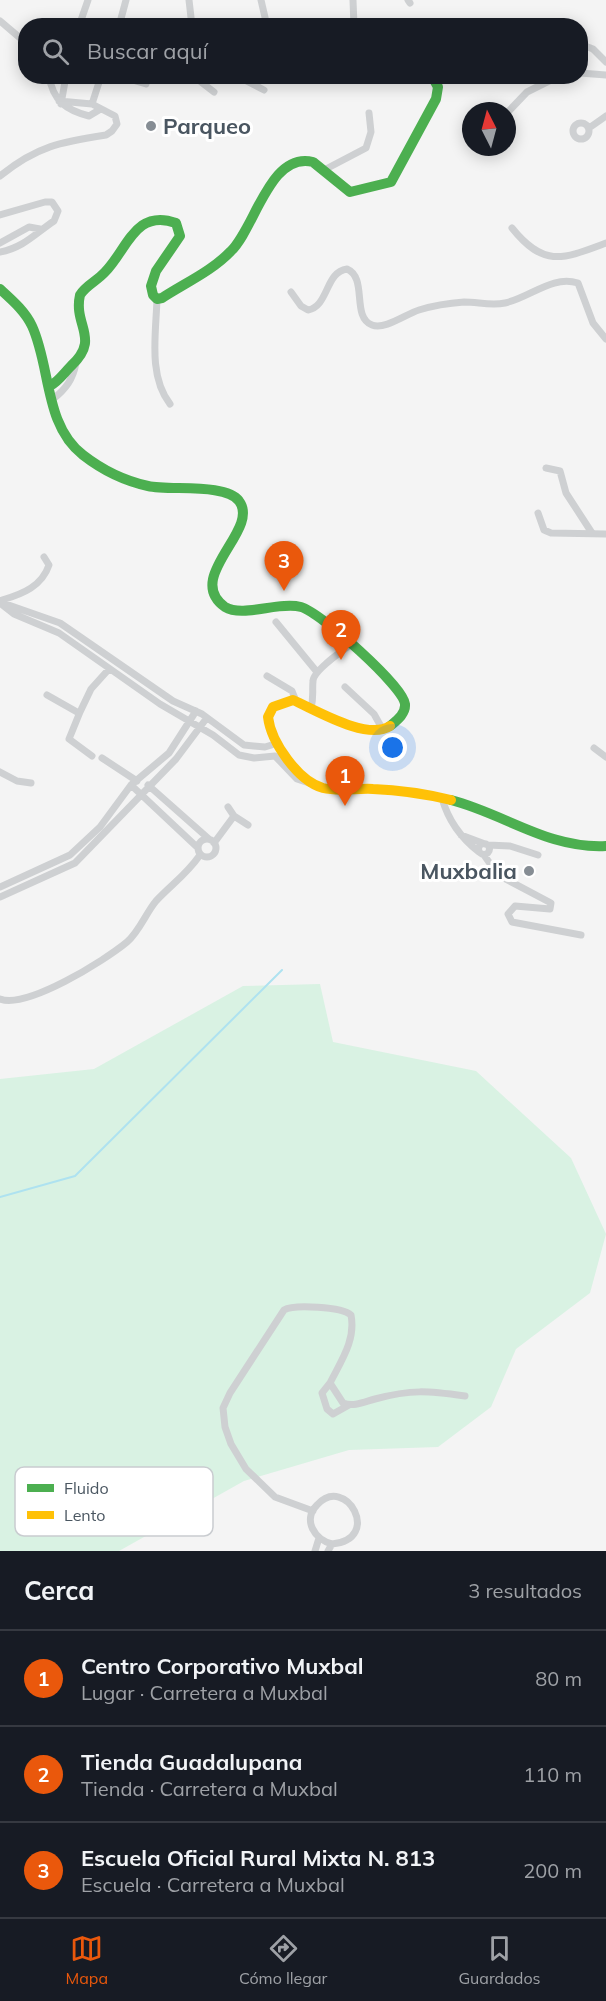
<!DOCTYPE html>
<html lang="es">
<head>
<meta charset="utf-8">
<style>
  body { margin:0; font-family:Mulish,sans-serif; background:#20242c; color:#f1f3f6 }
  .compass { position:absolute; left:462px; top:102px; width:54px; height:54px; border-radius:50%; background:#171b24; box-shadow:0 3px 15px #0003; rotate:354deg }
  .you { position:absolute; left:393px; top:748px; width:21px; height:21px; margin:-15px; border:4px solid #fff; border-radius:50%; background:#1a73e8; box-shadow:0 0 0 9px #1a73e833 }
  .badge { display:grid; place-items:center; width:39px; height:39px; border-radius:50%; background:#ea580c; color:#fff; font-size:20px; font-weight:700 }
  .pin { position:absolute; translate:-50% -50px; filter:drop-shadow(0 2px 3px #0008) }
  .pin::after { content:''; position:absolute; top:32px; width:21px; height:18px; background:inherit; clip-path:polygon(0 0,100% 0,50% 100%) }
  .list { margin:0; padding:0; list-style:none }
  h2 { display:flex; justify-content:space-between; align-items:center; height:78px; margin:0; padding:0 24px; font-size:26px }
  h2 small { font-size:20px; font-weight:400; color:#9ea1a6 }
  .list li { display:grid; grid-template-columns:39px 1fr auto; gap:18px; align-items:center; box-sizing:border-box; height:96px; padding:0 24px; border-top:2px solid #363941 }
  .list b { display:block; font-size:22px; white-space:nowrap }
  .list p { margin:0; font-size:20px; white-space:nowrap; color:#9ea1a6 }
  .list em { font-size:20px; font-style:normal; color:#9ea1a6 }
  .icon { flex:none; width:33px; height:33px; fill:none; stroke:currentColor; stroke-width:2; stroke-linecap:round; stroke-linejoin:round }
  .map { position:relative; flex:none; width:606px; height:1551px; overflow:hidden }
  .search { position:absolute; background:#171b24; box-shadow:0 3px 15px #0003; left:18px; right:18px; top:18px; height:66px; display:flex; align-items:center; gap:15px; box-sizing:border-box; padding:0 21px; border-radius:24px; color:#9ea1a6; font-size:22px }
  .sheet { height:366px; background:#171b24 }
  nav { display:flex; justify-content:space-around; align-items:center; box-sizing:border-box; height:84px; border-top:2px solid #363941; background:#171b24; font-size:16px; color:#9ea1a6 }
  nav a { display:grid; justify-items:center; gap:3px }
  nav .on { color:#ea580c }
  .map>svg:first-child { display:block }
</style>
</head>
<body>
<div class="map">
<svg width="606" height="1551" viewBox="0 0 606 1551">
  <rect width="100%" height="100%" fill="#f4f4f4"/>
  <path fill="#d9f2e3" d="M 320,984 L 333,1042 L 476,1071 L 571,1158 L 606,1234 L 590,1293 L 516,1349 L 491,1407 L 438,1447 L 349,1450 L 244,1481 L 119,1551 L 0,1551 L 0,1079 L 94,1069 L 243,986 Z"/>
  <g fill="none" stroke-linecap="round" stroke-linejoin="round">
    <path stroke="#aee2f0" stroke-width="2" d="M 0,1197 L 75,1176 L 282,970"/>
    <path stroke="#ced0d2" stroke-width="7" d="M 189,0 L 192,26
      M 261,0 L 267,26
      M 353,0 L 354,26
      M 408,0 L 410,3
      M 0,21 L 26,43
      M 226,25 L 226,26
      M 79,26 L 88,0
      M 119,26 L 126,0
      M 580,44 L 593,49 L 606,62
      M 580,73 L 606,75
      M 49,76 C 53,101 66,110 89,116 L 99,110
      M 119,76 L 146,84
      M 199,76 L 201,82 L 214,92
      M 237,76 L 264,90
      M 61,104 L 66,76
      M 92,104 L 101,76
      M 507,113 L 527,92 L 559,76
      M573 131a8 8 0 1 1 16 0a8 8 0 1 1-16 0Z
      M 589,128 L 606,116
      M 476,148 L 477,147
      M 324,170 L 366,148 L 371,132 L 369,113
      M 0,176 C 37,146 61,142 106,135 L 112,131 L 117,124 L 115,116 L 92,104 L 59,101
      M 0,215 L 45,202 L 52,202 L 58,211 L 54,221 C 36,233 23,248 0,252
      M 512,228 C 544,268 563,259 606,243
      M 0,243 L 29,227 L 40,229
      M 291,292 L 301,306 L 308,310 C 329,306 325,272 347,269 C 368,278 351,317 372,325 C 385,330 406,314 419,310 C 432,306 450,303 464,302 C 478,302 491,306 505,303 C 531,297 552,275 578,283 L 593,323 L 606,339
      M 157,299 C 156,333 148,376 170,404
      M 53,399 C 66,389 73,379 76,363
      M 546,468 L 560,471 L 566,493 L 592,533
      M 538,513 L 544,530 L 551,533 L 606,534
      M 2,600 C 23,594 42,586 49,565 L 44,557
      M 0,602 L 60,623 L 173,701 L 202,714 L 244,745 L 265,747 L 278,743
      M 0,603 L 14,614 L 59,633 L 160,704 L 213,735 L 239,755 L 254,758 L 275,756 L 297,779 L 309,783
      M 276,622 L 317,672
      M 267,676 L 292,691 L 296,701
      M 345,687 L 374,714 L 383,730
      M 47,695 L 77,712 L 80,712 L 91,689 L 109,669
      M 311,709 C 314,695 312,692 313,681 C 313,671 342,651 350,645
      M 80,712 L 69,739 L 92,756
      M 594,748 L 606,757
      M 102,758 L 137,781
      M 0,772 L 17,781 L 31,783
      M 131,785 L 198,848
      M 148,785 L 209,839
      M 442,798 C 448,820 461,838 479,852
      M 234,816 L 248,825
      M 461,835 L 485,844
      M198 848a9 9 0 1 1 18 0a9 9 0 1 1-18 0Z
      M 214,843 L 234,816 L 228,807
      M478.5 849a5.5 5.5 0 1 1 11 0a5.5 5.5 0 1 1-11 0Z
      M 488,845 L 510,846 L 538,855
      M 484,855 L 498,875 L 551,903 L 550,909 L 515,906 L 508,914 L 512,922 L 581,935
      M 0,887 L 70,855 L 100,827 L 131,785 L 169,753 L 196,711
      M 0,897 L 75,863 L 176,759 L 206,719
      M 0,999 C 27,1009 104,961 127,942 C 139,932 146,913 156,901 C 172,884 186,875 200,855
      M 330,1383 L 322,1393 L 327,1409 L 333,1414 L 349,1405
      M 313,1511 L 275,1497 L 246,1469 L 231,1444 L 225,1427 L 223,1408 L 230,1393 L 284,1310 C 294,1304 342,1307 351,1315 C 356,1340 341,1361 330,1383 L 343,1403 C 354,1407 364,1402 375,1399 C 412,1389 428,1391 465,1396
      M 315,1551 L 319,1538
      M 328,1551 L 332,1544 C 383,1540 346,1473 317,1505 C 302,1520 315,1540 332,1544"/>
    <path stroke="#4caf50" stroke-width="10" d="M 0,289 C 12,300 25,311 32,326 C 51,367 44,425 83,455 C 101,469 125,481 148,486 C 170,491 226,483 239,501 C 261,530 183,577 225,607 C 243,618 279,601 301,607 C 320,612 403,686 405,704 C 406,714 396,721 390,726
      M 50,386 C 59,381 64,373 71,366 C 101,338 73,326 80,295 C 86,285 97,281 105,272 C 127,250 135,208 176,223 L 180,236 L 156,271 L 151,286 L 153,295 L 157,299 L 162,298 C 185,283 212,271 231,251 C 255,228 270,151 313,162 L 350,192 L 391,182 L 436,99 L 438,87 L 432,76
      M 451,800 C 505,814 548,849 606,846"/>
    <path stroke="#ffc107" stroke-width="10" d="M 390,726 C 367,741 316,710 293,700 L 273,707 L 268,717 C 271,742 298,781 323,788 C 339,792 357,788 373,789 C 399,790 426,794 451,800"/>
  </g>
  <g fill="#868d94" stroke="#fff" stroke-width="2">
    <circle cx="151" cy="126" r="6"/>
    <circle cx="529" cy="871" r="6"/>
  </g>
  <g text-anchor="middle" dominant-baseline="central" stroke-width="6" stroke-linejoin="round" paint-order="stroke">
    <g font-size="22" font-weight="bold" fill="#4a5661" stroke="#fff" text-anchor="start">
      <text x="163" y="126">Parqueo</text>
      <text x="517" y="871" text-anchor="end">Muxbalia</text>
    </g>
  </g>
  <rect x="15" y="1467" width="198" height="69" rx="9" fill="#fff" stroke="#c9ccd0" stroke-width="1.5"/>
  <rect x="27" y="1484" width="27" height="8" fill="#4caf50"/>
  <rect x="27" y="1511" width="27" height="8" fill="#ffc107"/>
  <g font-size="16" fill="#4a5661">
    <text x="64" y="1494">Fluido</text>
    <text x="64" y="1521">Lento</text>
  </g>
</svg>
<svg class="compass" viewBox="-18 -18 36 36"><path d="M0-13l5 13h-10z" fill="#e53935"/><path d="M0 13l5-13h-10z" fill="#9ea1a6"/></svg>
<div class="you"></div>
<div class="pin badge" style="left:345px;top:806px">1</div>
<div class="pin badge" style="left:341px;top:660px">2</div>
<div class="pin badge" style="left:284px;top:591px">3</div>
<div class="search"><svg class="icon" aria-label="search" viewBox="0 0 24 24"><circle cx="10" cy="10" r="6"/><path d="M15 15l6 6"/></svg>Buscar aquí</div>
</div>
<section class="sheet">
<h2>Cerca<small>3 resultados</small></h2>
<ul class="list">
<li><span class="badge">1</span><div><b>Centro Corporativo Muxbal</b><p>Lugar · Carretera a Muxbal</p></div><em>80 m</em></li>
<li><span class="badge">2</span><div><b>Tienda Guadalupana</b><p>Tienda · Carretera a Muxbal</p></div><em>110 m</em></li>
<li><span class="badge">3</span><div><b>Escuela Oficial Rural Mixta N. 813</b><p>Escuela · Carretera a Muxbal</p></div><em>200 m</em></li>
</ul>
</section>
<nav>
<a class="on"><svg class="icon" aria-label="map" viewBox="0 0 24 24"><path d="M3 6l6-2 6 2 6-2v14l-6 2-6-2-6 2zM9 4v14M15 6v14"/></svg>Mapa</a>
<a><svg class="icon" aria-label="directions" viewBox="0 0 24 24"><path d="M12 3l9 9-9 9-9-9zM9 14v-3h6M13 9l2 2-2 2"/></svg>Cómo llegar</a>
<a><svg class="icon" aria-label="saved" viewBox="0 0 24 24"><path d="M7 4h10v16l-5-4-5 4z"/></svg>Guardados</a>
</nav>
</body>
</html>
